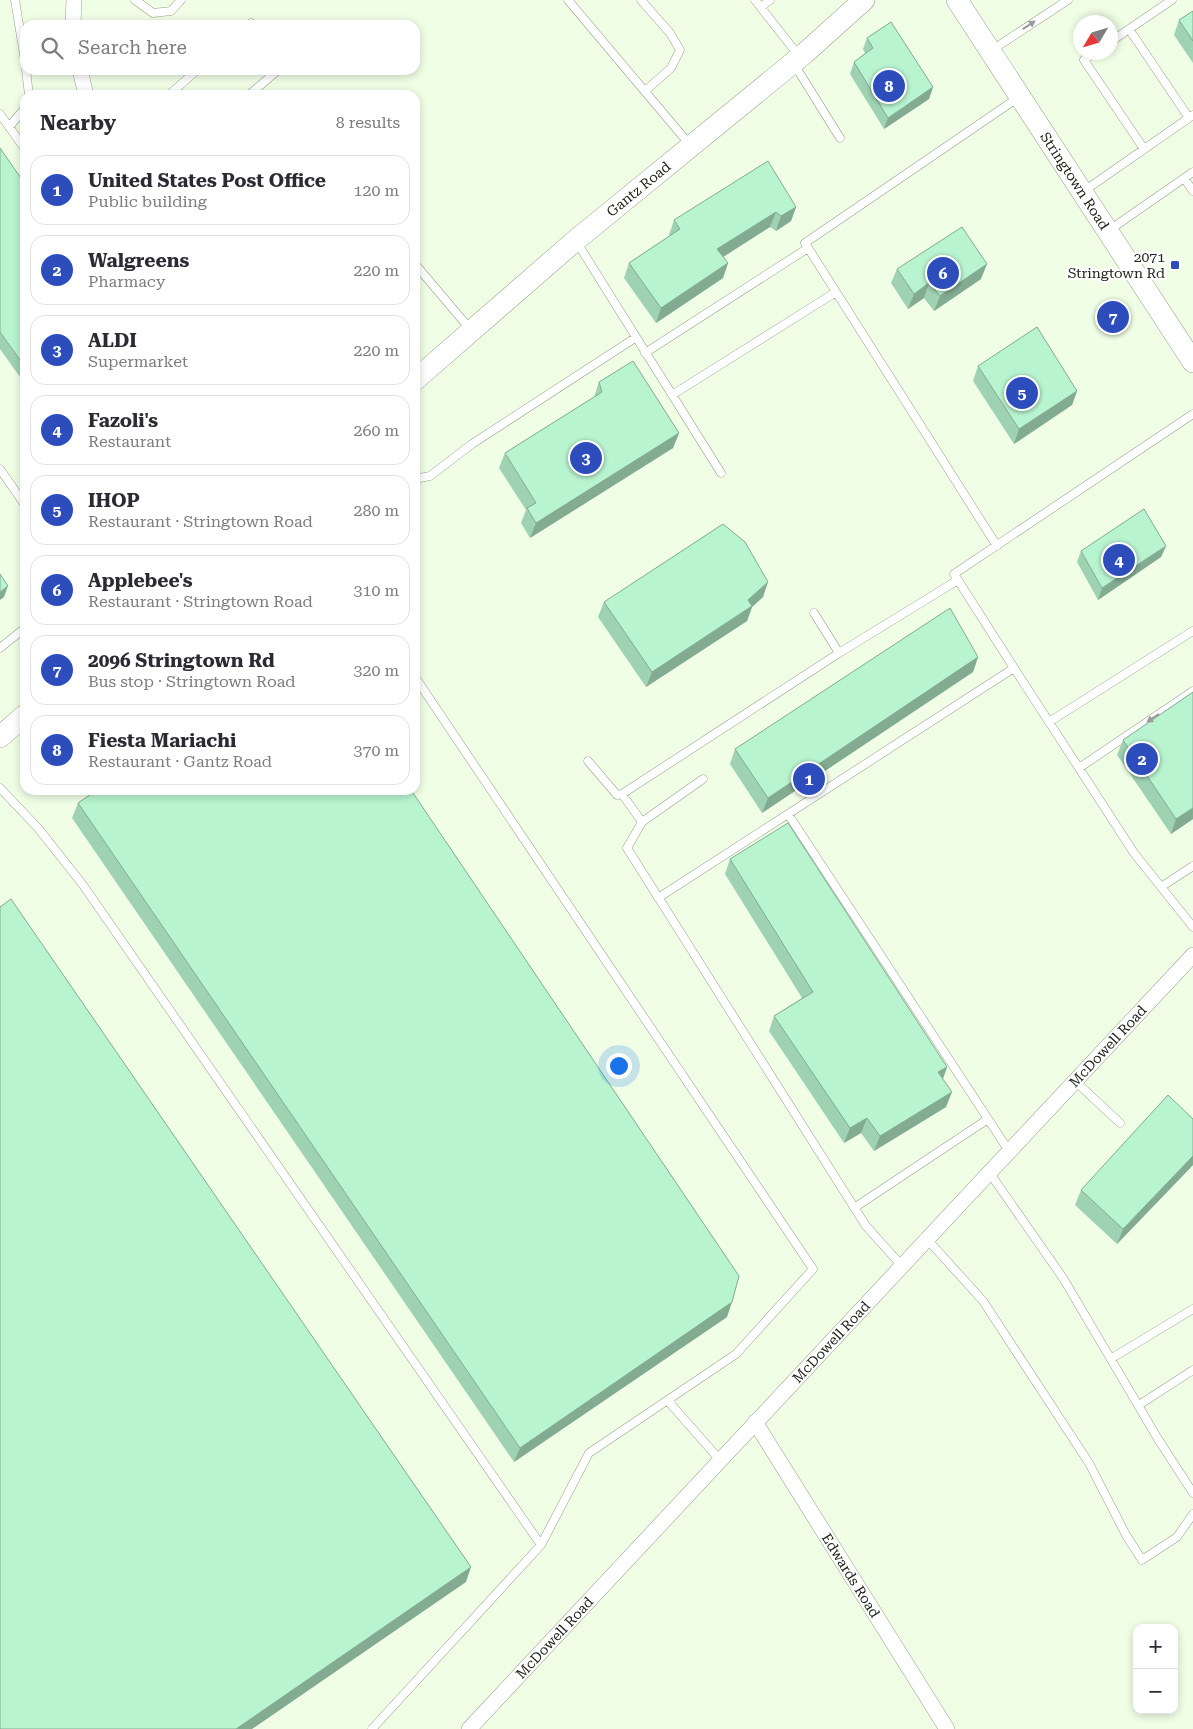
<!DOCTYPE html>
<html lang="en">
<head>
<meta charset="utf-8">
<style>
  body { margin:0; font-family:"Roboto Serif",serif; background:#f2f2f3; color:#2b2b33 }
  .controls { position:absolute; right:15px; bottom:15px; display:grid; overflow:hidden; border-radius:10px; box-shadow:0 2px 8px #0003 }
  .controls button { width:45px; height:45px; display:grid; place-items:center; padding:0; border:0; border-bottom:1px solid #e1e1e2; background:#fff; color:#2b2b33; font:25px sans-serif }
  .compass { position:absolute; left:1073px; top:15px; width:45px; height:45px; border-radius:50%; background:#fff; box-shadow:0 2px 8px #0003; rotate:232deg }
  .you { position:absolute; left:618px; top:1065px; width:18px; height:18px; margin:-12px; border:4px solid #fff; border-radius:50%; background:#1a73e8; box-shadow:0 0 0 8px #1a73e833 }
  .badge { display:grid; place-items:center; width:32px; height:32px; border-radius:50%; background:#2d4dbd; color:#fff; font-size:16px; font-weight:700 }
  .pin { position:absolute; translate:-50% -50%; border:2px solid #fff; box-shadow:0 1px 5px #0006 }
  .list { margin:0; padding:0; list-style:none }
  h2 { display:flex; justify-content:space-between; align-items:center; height:65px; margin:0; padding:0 20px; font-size:21px }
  h2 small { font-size:16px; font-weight:400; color:#7c7c81 }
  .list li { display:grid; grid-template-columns:32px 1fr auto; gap:15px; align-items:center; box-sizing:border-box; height:70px; margin:0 10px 10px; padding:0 10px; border:1px solid #e1e1e2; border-radius:15px }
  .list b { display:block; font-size:19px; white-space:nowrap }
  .list p { margin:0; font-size:16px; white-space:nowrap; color:#7c7c81 }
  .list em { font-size:16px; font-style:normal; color:#7c7c81 }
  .icon { flex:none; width:28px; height:28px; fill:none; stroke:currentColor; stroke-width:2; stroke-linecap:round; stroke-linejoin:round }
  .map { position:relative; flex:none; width:1193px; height:1729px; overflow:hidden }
  .search { position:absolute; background:#fff; box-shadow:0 2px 8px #0003; left:20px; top:20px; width:400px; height:55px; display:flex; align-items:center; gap:12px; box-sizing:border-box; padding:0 18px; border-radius:15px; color:#7c7c81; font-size:19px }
  .panel { position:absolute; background:#fff; box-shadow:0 2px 8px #0003; left:20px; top:90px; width:400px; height:705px; border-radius:15px }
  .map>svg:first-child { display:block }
</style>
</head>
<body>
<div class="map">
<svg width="1193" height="1729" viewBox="0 0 1193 1729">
  <rect width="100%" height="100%" fill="#f1fee6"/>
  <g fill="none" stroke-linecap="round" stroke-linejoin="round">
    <defs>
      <path id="lane" d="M 15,0 L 25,61
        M 135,0 L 153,13 L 171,11 L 181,0
        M 568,0 L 690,145
        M 641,0 L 670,33 L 680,50 L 671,68 L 645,91
        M 755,0 L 799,56
        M 761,7 L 770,0
        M 248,25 L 251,23 L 253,25
        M 1129,29 L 1189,118
        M 1110,42 L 1172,0
        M 992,50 L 1068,0
        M 1095,52 L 1084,60 L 1144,149
        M 794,64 L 840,138
        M 26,70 L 29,95
        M 169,95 L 197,70
        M 249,95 L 278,70
        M 0,114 L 25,149
        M 9,127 L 25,108
        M 1184,178 L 1193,191
        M 1084,191 L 1193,115
        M 1108,231 L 1193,172
        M 576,241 L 721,473
        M 415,264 L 470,329
        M 645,353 L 808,248
        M 672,395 L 836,292
        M 0,469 L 25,505
        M 415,479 L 430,476 L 472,444 L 635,338
        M 997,546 L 805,243 L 1019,97
        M 814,613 L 839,653
        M 0,648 L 25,628
        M 1014,668 L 954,574 L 1193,414
        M 1049,722 L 1193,631
        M 588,761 L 617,795 L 622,794 L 839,653 L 958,580
        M 1079,768 L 1193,691
        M 703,779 L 642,822 L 627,848 L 866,1226 L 902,1266
        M 0,788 L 38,828 L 83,885 L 541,1545
        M 622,794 L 642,822
        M 1161,887 L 1193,866
        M 658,898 L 788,814
        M 1075,1081 L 1120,1123
        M 1009,1151 L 788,814 L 1014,668 L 1134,853 L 1193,927
        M 989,1172 L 1063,1278 L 1158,1439 L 1193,1493
        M 854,1208 L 988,1119
        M 927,1239 L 983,1301 L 1089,1463 L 1126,1535 L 1142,1560 L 1177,1537 L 1193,1514
        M 1112,1358 L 1193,1309
        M 668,1401 L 720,1460
        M 1139,1405 L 1193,1370
        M 372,1729 L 541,1545 L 589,1453 L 736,1354 L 813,1269 L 415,677"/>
      <g id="street">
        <path d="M 73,25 L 74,0"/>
        <path d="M 80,70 L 86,95"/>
        <path id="s1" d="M 755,1422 L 947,1729"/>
        <path id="s2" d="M 469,1729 L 1193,955"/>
      </g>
      <g id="secondary">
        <path id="s3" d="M 957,0 L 1193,362"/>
        <path id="s4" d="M 415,380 L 576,240 L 805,53 L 864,0"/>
        <path d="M 0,737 L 25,715"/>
      </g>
    </defs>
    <use href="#lane" stroke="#94a08a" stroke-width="9"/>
    <use href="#street" stroke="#94a08a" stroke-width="16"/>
    <use href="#secondary" stroke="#94a08a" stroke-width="22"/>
    <use href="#lane" stroke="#fff" stroke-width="8"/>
    <use href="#street" stroke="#fff" stroke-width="15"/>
    <use href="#secondary" stroke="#fff" stroke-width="21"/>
  </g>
  <path fill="#9fd2b3" d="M 1193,11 L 1193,63 L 1174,35 L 1179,20 Z
    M 867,38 L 933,87 L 929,99 L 884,129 L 850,74 L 854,62 L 865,53 L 863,49 Z
    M 0,148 L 25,184 L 25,384 L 0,349 Z
    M 796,207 L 791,221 L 776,231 L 770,227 L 723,257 L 728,263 L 723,278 L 656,323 L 624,278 L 629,263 L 669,236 L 669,235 L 674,220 Z
    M 897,269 L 981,279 L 934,311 L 924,298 L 908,309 L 891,283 Z
    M 978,366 L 1077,391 L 1072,405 L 1014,444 L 973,381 Z
    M 599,382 L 679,433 L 673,448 L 530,538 L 521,523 L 526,510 L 499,468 L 505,453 L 594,397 Z
    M 1166,546 L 1161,557 L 1098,600 L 1077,562 L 1081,551 Z
    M 763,597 L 752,607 L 747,621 L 646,687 L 598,617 L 604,602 Z
    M 978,657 L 973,672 L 762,813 L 730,764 L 735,749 Z
    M 1193,692 L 1193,819 L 1171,834 L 1117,755 L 1123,740 Z
    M 78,803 L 727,1317 L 514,1462 L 72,818 Z
    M 730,859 L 947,1067 L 943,1079 L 946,1107 L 874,1151 L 861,1133 L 844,1143 L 769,1031 L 774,1016 L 802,998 L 725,874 Z
    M 1193,1119 L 1193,1165 L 1117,1244 L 1075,1205 L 1081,1190 Z"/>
  <path fill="#82ab92" d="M 933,87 L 929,99 L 884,129 L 888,118 Z
    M 796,207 L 791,221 L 776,231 L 781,216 Z
    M 776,212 L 770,227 L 712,264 L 717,249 Z
    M 728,263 L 723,278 L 656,323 L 661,308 Z
    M 987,264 L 981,279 L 934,311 L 940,296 Z
    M 929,283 L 924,298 L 908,309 L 914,294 Z
    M 1077,391 L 1072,405 L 1014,444 L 1019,429 Z
    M 679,433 L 673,448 L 530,538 L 536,523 Z
    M 1166,546 L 1161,557 L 1098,600 L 1102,588 Z
    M 768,582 L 763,597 L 752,607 L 747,621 L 646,687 L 652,672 Z
    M 8,586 L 4,597 L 0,600 L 0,592 Z
    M 978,657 L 973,672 L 762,813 L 768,798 Z
    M 1193,808 L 1193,819 L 1171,834 L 1176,819 Z
    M 947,1067 L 942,1081 L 938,1072 Z
    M 952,1092 L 946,1107 L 874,1151 L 880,1136 Z
    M 867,1118 L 861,1133 L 844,1143 L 850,1128 Z
    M 1193,1156 L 1193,1165 L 1117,1244 L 1123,1229 Z
    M 732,1302 L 727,1317 L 514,1462 L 520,1448 Z
    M 471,1567 L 466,1582 L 252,1729 L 236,1729 Z"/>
  <path fill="#b9f4d0" stroke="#82ab92" d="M 1193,11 L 1193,41 L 1179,20 Z
    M 891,22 L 933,87 L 888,118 L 854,62 L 873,48 L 867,38 Z
    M 0,148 L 25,184 L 25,367 L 0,332 Z
    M 768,161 L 796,207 L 781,216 L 776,212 L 717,249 L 728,263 L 661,308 L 629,263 L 680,229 L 674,220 Z
    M 962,227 L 987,264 L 940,296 L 929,283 L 914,294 L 897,269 Z
    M 1037,327 L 1077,391 L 1019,429 L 978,366 Z
    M 633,361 L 679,433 L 536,523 L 527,508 L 536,503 L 505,453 L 602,392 L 599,382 Z
    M 1144,509 L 1166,546 L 1102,588 L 1081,551 Z
    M 723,524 L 745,542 L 768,582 L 748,600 L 752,606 L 652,672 L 604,602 Z
    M 0,574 L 8,586 L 0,592 Z
    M 950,608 L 978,657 L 768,798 L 735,749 Z
    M 1193,692 L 1193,808 L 1176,819 L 1123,740 Z
    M 97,790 L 411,790 L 739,1276 L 732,1302 L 520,1448 L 78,803 Z
    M 788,823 L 947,1067 L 938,1072 L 952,1092 L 880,1136 L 867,1118 L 850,1128 L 774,1016 L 813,992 L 730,859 Z
    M 11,899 L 471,1567 L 236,1729 L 0,1729 L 0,907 Z
    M 1168,1095 L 1193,1119 L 1193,1156 L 1123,1229 L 1081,1190 Z"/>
  <defs><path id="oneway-solid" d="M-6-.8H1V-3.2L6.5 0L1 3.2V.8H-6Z" transform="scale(1.25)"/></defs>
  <g fill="#9b9c99">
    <use href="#oneway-solid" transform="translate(1029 25) rotate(-33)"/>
    <use href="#oneway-solid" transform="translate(1153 718) rotate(146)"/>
  </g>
  <rect fill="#2d4dbd" stroke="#fff" stroke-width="2" x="1170" y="260" width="10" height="10" rx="2.5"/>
  <g text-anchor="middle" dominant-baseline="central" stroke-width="4.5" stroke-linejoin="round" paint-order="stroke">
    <g font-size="14" fill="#20241c" stroke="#fff">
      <text stroke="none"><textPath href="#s3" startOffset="216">Stringtown Road</textPath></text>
      <text stroke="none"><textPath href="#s4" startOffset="294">Gantz Road</textPath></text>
      <text stroke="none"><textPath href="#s2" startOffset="935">McDowell Road</textPath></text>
      <text stroke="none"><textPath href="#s2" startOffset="530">McDowell Road</textPath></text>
      <text stroke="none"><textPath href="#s1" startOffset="181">Edwards Road</textPath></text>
      <text stroke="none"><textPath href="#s2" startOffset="125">McDowell Road</textPath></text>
    </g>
    <g font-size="14" fill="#20241c" stroke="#fff" text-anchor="end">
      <text x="1165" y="257">2071<tspan x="1165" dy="16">Stringtown Rd</tspan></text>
    </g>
  </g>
</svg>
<div class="controls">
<button>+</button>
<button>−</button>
</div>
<svg class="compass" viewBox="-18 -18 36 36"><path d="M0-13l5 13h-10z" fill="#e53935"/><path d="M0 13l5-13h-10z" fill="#7c7c81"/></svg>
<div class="you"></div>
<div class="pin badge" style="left:809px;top:779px">1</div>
<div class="pin badge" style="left:1142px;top:759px">2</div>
<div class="pin badge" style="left:586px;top:458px">3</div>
<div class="pin badge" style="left:1119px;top:560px">4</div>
<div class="pin badge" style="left:1022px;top:393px">5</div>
<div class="pin badge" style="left:943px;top:273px">6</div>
<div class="pin badge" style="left:1113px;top:317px">7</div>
<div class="pin badge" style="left:889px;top:86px">8</div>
<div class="search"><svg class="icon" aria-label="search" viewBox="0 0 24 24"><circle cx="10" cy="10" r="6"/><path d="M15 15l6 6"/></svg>Search here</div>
<section class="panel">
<h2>Nearby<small>8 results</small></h2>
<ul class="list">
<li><span class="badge">1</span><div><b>United States Post Office</b><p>Public building</p></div><em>120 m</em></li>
<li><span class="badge">2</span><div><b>Walgreens</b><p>Pharmacy</p></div><em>220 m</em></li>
<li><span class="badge">3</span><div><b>ALDI</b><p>Supermarket</p></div><em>220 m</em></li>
<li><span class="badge">4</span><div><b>Fazoli's</b><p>Restaurant</p></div><em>260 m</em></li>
<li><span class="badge">5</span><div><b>IHOP</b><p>Restaurant · Stringtown Road</p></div><em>280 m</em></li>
<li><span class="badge">6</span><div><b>Applebee's</b><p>Restaurant · Stringtown Road</p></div><em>310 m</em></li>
<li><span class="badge">7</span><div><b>2096 Stringtown Rd</b><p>Bus stop · Stringtown Road</p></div><em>320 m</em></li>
<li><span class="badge">8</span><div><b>Fiesta Mariachi</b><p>Restaurant · Gantz Road</p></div><em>370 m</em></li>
</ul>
</section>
</div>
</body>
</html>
